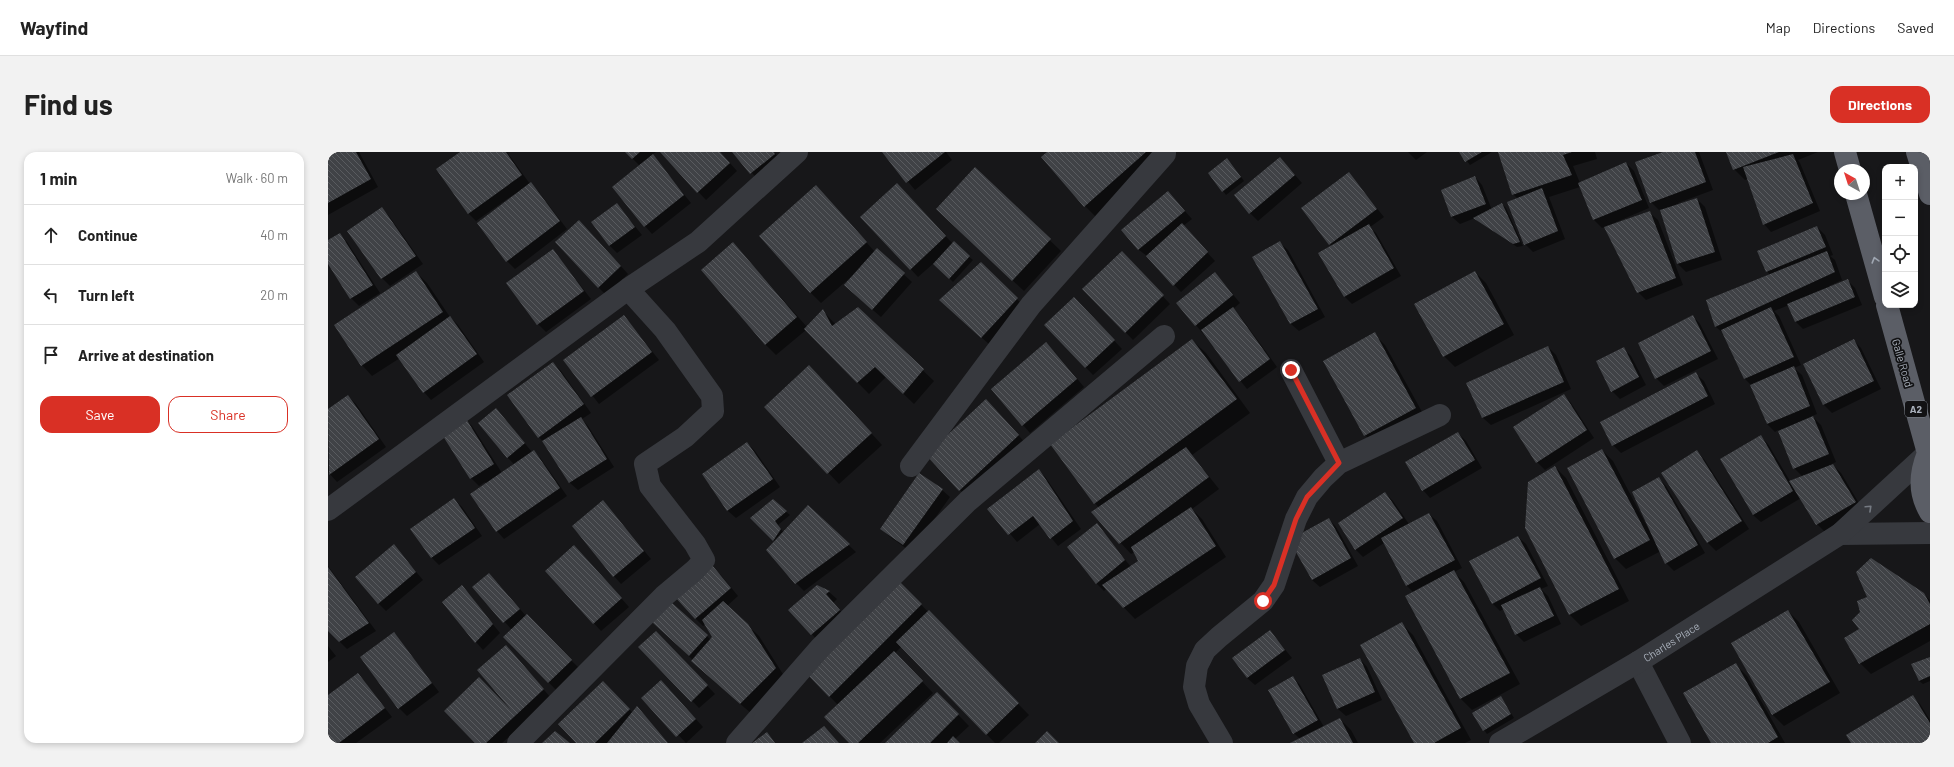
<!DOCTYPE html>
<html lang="en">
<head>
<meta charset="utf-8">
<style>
  body { margin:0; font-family:Barlow,sans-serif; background:#f2f2f2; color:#222 }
  .controls { position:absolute; right:12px; top:12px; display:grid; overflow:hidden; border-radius:8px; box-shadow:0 2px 6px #0003 }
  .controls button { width:36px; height:36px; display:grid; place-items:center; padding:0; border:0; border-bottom:1px solid #e0e0e0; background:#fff; color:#222; font:20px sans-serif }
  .compass { position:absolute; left:1506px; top:12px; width:36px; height:36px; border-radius:50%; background:#fff; box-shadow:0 2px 6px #0003; rotate:321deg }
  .stop { position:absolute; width:12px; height:12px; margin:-9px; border:3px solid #d93025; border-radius:50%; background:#fff }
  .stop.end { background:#d93025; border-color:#fff; box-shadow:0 1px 4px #0008 }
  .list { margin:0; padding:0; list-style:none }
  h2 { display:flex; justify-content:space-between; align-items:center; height:52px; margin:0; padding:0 16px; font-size:17px }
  h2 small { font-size:13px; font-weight:400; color:#767676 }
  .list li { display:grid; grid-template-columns:26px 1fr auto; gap:12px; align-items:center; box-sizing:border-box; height:60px; padding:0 16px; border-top:1px solid #e0e0e0 }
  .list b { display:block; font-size:15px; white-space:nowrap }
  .list em { font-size:13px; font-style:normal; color:#767676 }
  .actions { display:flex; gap:8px; padding:12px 16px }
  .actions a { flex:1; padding:9px 0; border:1px solid #d93025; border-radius:12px; text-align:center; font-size:14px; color:#d93025 }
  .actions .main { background:#d93025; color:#fff }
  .icon { flex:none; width:22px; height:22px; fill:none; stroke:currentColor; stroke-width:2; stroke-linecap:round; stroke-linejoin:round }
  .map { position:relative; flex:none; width:1602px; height:591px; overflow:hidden; border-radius:12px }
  header { display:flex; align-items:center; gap:24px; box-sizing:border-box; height:56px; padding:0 20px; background:#fff; border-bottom:1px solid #e0e0e0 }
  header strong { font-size:19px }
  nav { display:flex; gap:22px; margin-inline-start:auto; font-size:14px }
  .intro { display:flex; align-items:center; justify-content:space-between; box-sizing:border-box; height:96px; padding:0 24px }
  h1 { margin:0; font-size:28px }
  .button { padding:10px 18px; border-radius:12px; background:#d93025; color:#fff; font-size:14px; font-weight:700 }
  main { display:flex; gap:24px; padding:0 24px }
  aside { flex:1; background:#fff; border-radius:12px; box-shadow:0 2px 6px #0003 }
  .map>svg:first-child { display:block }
</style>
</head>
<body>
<header>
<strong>Wayfind</strong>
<nav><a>Map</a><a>Directions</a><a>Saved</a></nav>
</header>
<div class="intro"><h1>Find us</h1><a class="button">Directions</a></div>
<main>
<aside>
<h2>1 min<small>Walk · 60 m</small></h2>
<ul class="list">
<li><svg class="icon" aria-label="ahead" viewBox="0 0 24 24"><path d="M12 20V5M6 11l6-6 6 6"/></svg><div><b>Continue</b></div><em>40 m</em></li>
<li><svg class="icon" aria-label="left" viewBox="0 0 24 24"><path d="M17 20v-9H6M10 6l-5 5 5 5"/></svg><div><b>Turn left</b></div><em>20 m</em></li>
<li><svg class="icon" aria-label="arrive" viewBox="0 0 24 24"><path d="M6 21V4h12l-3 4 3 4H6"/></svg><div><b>Arrive at destination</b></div></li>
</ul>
<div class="actions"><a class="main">Save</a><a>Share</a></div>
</aside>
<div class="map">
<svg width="1602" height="591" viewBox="0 0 1602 591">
  <defs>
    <pattern id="building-back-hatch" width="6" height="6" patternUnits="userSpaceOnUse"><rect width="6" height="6" fill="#404246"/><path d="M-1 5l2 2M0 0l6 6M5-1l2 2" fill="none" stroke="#595b5f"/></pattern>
  </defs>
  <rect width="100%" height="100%" fill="#171719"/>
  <path fill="#0007" d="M 3,0 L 31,0 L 50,35 L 0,63 L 0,2 Z
    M 134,0 L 179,0 L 202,32 L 210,39 L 239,77 L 187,117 L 179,109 L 186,44 L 185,43 L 148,69 L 140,61 Z
    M 298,0 L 328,0 L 324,3 L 363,51 L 324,82 L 317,74 L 312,14 Z
    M 333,0 L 392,0 L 409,19 L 378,48 Z
    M 406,0 L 446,0 L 454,10 L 431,29 Z
    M 555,0 L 618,0 L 624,8 L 587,38 Z
    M 720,0 L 828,0 L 768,65 L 757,54 Z
    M 1080,0 L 1099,0 L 1088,8 Z
    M 1132,0 L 1164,0 L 1142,13 Z
    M 1171,0 L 1267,0 L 1269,7 L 1245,14 L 1252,31 L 1298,11 L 1306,19 L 1321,56 L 1279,74 L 1279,75 L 1322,61 L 1330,68 L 1355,133 L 1318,148 L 1310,140 L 1277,75 L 1274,76 L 1266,68 L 1252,35 L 1221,45 L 1237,87 L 1205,100 L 1197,92 L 1190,47 L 1185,42 Z
    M 1337,0 L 1371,0 L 1385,38 L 1350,51 L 1351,53 L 1369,47 L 1377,55 L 1394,108 L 1358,120 L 1350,112 L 1333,57 L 1331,58 L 1323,50 Z
    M 1399,0 L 1490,0 L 1470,8 L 1472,11 L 1492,59 L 1443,80 L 1436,72 L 1420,27 L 1417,28 L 1406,17 Z
    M 952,6 L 974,31 L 930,69 L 922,61 Z
    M 903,11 L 916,29 L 898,43 L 895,39 Z
    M 647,17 L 733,99 L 696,139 L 620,68 Z
    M 1020,21 L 1056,65 L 1042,75 L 1048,81 L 1073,124 L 1024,152 L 1016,144 L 1004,94 L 1002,92 Z
    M 1147,25 L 1154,33 L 1164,58 L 1174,52 L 1178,56 L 1195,94 L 1189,95 L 1147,66 L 1132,72 L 1124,65 L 1114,39 Z
    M 488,34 L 547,100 L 549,98 L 584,130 L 553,165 L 525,141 L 524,124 L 493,151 L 482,140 Z
    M 576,40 L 625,92 L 645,108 L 625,130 L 606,111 L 590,125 L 534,65 Z
    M 847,48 L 864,67 L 855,74 L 887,109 L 853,140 L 819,104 L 811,98 L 794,78 Z
    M 289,52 L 314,83 L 289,101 L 281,93 Z
    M 53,56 L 61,64 L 95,112 L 62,134 L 54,126 L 21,79 Z
    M 1489,75 L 1497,83 L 1505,103 L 1502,104 L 1507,108 L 1514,128 L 1501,134 L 1502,136 L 1519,128 L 1527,136 L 1534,153 L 1475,177 L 1468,170 L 1461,153 L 1446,159 L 1451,164 L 1473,213 L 1466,216 L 1474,223 L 1489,262 L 1484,264 L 1493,273 L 1508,310 L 1504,312 L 1513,321 L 1535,358 L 1497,380 L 1489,372 L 1473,346 L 1433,370 L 1425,363 L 1433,285 L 1440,292 L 1462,329 L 1475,325 L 1466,316 L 1450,278 L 1447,280 L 1439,272 L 1424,234 L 1417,227 L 1396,182 L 1388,175 L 1380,148 L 1442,123 L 1439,119 Z
    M 259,77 L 300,122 L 278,143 L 270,135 Z
    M 11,82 L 19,90 L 52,141 L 31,154 L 23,146 L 0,110 L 0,89 Z
    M 405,91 L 479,175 L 495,159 L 508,173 L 530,157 L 606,229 L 586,252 L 558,225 L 541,242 L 478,178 L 448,203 L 437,192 Z
    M 952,91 L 960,98 L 997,165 L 971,179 L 963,172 L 926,105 Z
    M 225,98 L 263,147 L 218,180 L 210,172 Z
    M 801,108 L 842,152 L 805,188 L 756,137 Z
    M 653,112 L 696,154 L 662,193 L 620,156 Z
    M 88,120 L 99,131 L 122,165 L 130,173 L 156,210 L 103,248 L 96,240 L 72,206 L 44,224 L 34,213 Z
    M 1147,120 L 1158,131 L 1186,183 L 1127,215 L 1116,204 Z
    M 887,121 L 912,151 L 905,157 L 912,164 L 949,215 L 919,237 L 868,173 Z
    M 754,154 L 794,197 L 765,223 L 718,174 Z
    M 296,164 L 331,208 L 271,252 L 237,209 Z
    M 1365,164 L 1372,172 L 1390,207 L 1336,234 L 1328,226 Z
    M 1046,182 L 1057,193 L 1098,267 L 1048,294 L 1037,283 Z
    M 864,188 L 878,201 L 922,261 L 864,303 L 891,337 L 864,357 L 874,367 L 898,405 L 807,467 L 778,437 L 776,439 L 768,431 L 769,373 L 803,415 L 812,409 L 807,400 L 803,402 L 765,361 L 771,356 L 767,351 Z
    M 1525,188 L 1533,196 L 1553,237 L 1504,261 L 1496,253 L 1477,212 Z
    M 1220,195 L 1228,203 L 1243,237 L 1163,273 L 1155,266 L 1140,231 Z
    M 1295,196 L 1303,204 L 1318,233 L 1292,247 L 1284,239 Z
    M 726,199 L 756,235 L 702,281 L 695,273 Z
    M 225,211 L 233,219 L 263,261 L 254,267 L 260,274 L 286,315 L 250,338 L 242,331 L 217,292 L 211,285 Z
    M 1368,222 L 1376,229 L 1387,252 L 1293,301 L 1285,293 Z
    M 492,225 L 554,293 L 511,332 L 438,255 Z
    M 1236,243 L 1243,251 L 1266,286 L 1217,318 L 1209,310 L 1186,275 Z
    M 20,244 L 28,252 L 58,295 L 9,330 L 0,320 L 0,258 Z
    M 168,257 L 204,300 L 206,299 L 213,307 L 239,344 L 176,387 L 169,379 L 158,332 L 157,330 L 151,334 L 143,326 L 137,267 L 144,274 L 174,321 L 186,312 L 179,305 Z
    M 669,259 L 701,295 L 643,349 L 632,338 Z
    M 1130,281 L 1138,289 L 1154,316 L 1102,346 L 1095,338 Z
    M 419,291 L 427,299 L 452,335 L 408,366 L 400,359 L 375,322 Z
    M 1274,298 L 1285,309 L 1324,384 L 1326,384 L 1330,326 L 1338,334 L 1377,401 L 1346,419 L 1338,411 L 1333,399 L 1298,417 L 1287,406 Z
    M 1368,299 L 1376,307 L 1421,377 L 1388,399 L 1380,391 L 1334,321 Z
    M 1227,315 L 1238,326 L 1301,449 L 1253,474 L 1242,463 L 1198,375 Z
    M 711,318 L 718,326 L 753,377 L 730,394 L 712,372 L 689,390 L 661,357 Z
    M 614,338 L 622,345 L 583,400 L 561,384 L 553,376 Z
    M 1057,341 L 1065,349 L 1081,372 L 1101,362 L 1109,369 L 1134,416 L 1126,420 L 1136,430 L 1192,532 L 1144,558 L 1133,547 L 1078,445 L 1086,441 L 1078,433 L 1056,391 L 1035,405 L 1027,397 Z
    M 126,347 L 134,355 L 154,384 L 111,413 L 104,406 L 84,377 Z
    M 275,349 L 323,407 L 293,432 L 286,424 Z
    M 445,349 L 462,363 L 450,373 L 456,381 L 480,355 L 528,400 L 476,439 L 468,431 L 447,390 L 424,366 Z
    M 1001,367 L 1008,375 L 1030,414 L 992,435 L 984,428 Z
    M 1190,385 L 1198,392 L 1220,434 L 1213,437 L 1220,444 L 1233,472 L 1196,490 L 1188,482 L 1176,457 L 1172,459 L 1164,451 Z
    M 73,402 L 95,428 L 58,459 L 50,451 Z
    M 254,402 L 301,455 L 273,479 L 218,419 Z
    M 0,414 L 48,479 L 19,497 L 0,478 Z
    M 392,422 L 410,444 L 399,454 L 431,484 L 458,527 L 424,562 L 375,520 L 364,509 L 365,508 L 333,478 L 343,451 L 383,488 L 385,485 L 378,472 L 375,474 L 367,466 Z
    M 570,429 L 701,563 L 671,591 L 667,591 L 574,494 L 567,501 L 605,541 L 552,591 L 522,591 L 510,553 L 478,520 Z
    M 169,430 L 198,464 L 251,516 L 228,538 L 177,485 L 184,478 L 146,435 Z
    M 134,434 L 172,481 L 155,498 L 148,490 Z
    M 489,434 L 501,440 L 509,447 L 505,451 L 519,466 L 491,490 L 462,458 Z
    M 1595,442 L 1602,448 L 1602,489 L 1543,522 L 1532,511 Z
    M 1460,459 L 1471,470 L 1512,541 L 1456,574 L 1445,563 L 1404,492 Z
    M 1074,472 L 1085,483 L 1143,588 L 1137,591 L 1087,591 Z
    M 942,479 L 964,506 L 927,533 L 919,526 Z
    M 66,481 L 111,540 L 79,564 L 71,556 Z
    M 336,488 L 387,542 L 371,556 L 312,495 Z
    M 0,494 L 8,504 L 0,510 Z
    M 185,502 L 223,546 L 174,591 L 149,591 L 184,557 Z
    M 1602,506 L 1602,529 L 1595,532 L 1591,529 Z
    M 1032,507 L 1039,515 L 1054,548 L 1018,564 L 1010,557 L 995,523 Z
    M 1408,513 L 1419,524 L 1457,591 L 1384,591 Z
    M 30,522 L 64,565 L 28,591 L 0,591 L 0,544 Z
    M 965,525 L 972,533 L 996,575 L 1012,567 L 1023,578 L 1030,591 L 965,591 L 972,587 L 966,581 Z
    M 275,530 L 305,561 L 340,591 L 250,591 Z
    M 341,537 L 375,575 L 358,591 L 315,546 Z
    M 609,541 L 641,574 L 627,587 L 631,591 L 559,591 Z
    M 1173,545 L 1186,566 L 1159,582 L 1156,578 Z
    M 1584,545 L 1592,552 L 1602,568 L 1602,591 L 1524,591 Z"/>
  <path fill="url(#building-back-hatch)" d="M 1,0 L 28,0 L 43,27 L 0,51 L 0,1 Z
    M 132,0 L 178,0 L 194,23 L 140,62 L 108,17 Z
    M 297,0 L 312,0 L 304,7 Z
    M 332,0 L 392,0 L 402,11 L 369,41 Z
    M 404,0 L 446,0 L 447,2 L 422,22 Z
    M 554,0 L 617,0 L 578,31 Z
    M 719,0 L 818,0 L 756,55 L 713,5 Z
    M 1131,0 L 1154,0 L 1137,10 Z
    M 1170,0 L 1244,0 L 1235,3 L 1244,23 L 1184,43 Z
    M 1335,0 L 1367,0 L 1378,30 L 1322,51 L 1307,10 Z
    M 1398,0 L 1451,0 L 1405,18 Z
    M 325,2 L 356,43 L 316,75 L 284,35 Z
    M 1465,2 L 1485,51 L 1435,73 L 1415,15 Z
    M 952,5 L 967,23 L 921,62 L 906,43 Z
    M 899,6 L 913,25 L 894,40 L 880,21 Z
    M 1298,10 L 1314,48 L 1265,68 L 1250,31 Z
    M 647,15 L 723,87 L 684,129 L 608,57 Z
    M 1021,20 L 1049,57 L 1001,93 L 973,56 Z
    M 1147,24 L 1158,52 L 1123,65 L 1113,38 Z
    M 203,30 L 232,69 L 178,110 L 149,71 Z
    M 569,31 L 618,84 L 582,118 L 532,65 Z
    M 488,33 L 539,90 L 482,141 L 431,84 Z
    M 1214,36 L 1230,79 L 1196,93 L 1179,50 Z
    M 840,39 L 857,59 L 810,98 L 793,78 Z
    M 1369,46 L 1387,100 L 1349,112 L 1332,58 Z
    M 289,51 L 307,75 L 281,94 L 263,70 Z
    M 1174,51 L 1192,90 L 1185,92 L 1145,66 Z
    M 54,55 L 88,104 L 53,127 L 19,79 Z
    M 1322,59 L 1348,126 L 1309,141 L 1276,75 Z
    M 251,68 L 293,114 L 270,136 L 227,90 Z
    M 854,71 L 880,100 L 845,134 L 818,104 Z
    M 1041,72 L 1066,116 L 1016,145 L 990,101 Z
    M 1489,74 L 1498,95 L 1438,120 L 1429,99 Z
    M 12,81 L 45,133 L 22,147 L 0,112 L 0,88 Z
    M 626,89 L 642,104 L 621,127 L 605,112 Z
    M 952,89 L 990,157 L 962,172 L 924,105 Z
    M 405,90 L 469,165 L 437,193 L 373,118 Z
    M 549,96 L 577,121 L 544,158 L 516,133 Z
    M 225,97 L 256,139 L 209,173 L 178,131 Z
    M 794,99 L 836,143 L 797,181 L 754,137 Z
    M 1499,99 L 1507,120 L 1387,175 L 1378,148 Z
    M 653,110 L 690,146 L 653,186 L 611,148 Z
    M 88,119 L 115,160 L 33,214 L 6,173 Z
    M 1147,119 L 1176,172 L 1115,205 L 1086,152 Z
    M 887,120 L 905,143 L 867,174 L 848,151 Z
    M 1520,127 L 1527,145 L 1467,170 L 1459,152 Z
    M 746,145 L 787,188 L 757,216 L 716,173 Z
    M 530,155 L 596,217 L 575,242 L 547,215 L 529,231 L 476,177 L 495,157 L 504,174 Z
    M 905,155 L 942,207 L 911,230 L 873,178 Z
    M 1443,155 L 1466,205 L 1416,227 L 1393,178 Z
    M 296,163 L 324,200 L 263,245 L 235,208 Z
    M 1365,163 L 1383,199 L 1327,227 L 1310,191 Z
    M 122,164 L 149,202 L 95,241 L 68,203 Z
    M 1047,180 L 1088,256 L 1036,284 L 995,209 Z
    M 864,187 L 909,247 L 766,352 L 722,292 Z
    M 1526,187 L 1546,229 L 1495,253 L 1475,212 Z
    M 718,190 L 749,227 L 694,274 L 663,237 Z
    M 1220,194 L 1236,230 L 1154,266 L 1138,231 Z
    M 1296,195 L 1311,225 L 1283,240 L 1268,209 Z
    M 225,210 L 256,252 L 210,286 L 179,243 Z
    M 481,213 L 544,281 L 499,322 L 436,255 Z
    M 1466,214 L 1482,254 L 1439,272 L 1422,233 Z
    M 1368,220 L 1380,244 L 1284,294 L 1272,270 Z
    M 1236,242 L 1259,278 L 1208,311 L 1185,275 Z
    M 20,243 L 51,287 L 1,323 L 0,257 Z
    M 658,247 L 691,283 L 631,339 L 598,303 Z
    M 168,256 L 197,291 L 179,306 L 150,271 Z
    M 1485,264 L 1501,302 L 1465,317 L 1450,279 Z
    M 137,265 L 166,312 L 142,327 L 113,281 Z
    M 253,265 L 279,307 L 241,331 L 214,289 Z
    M 1130,280 L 1147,308 L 1094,339 L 1077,310 Z
    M 1433,283 L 1465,339 L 1425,363 L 1392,307 Z
    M 419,290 L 445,327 L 399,359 L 374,322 Z
    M 858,295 L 881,325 L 791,392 L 763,360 Z
    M 1274,297 L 1322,388 L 1286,407 L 1239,316 Z
    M 206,298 L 232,336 L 168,380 L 142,342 Z
    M 1369,298 L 1414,369 L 1379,391 L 1333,321 Z
    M 1505,312 L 1528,350 L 1488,373 L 1461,329 Z
    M 1227,314 L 1291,437 L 1241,463 L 1197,376 L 1200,330 Z
    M 711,317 L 745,369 L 722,387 L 705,364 L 680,383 L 659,357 Z
    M 591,321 L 615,337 L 575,393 L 552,377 Z
    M 1331,325 L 1370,393 L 1337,412 L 1304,340 Z
    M 1057,340 L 1075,366 L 1027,398 L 1010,371 Z
    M 126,346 L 147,376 L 103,406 L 82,377 Z
    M 445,347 L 459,359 L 447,369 L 453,377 L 445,389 L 422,366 Z
    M 275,348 L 316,399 L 285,425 L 244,374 Z
    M 480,353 L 522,392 L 467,432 L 438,398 Z
    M 863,355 L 888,394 L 795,456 L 774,433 L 810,409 L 803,395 Z
    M 1101,361 L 1127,408 L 1078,434 L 1053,386 Z
    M 1001,366 L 1023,406 L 984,428 L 961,388 Z
    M 769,371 L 797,408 L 768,432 L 739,395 Z
    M 1190,384 L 1213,426 L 1164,452 L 1141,409 Z
    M 66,392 L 88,420 L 50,452 L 27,425 Z
    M 246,393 L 294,446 L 265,472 L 217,419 Z
    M 1543,406 L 1596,441 L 1602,452 L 1602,472 L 1531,512 L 1516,486 L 1531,477 L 1524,468 L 1532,460 L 1529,449 L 1539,445 L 1528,420 Z
    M 384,413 L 403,436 L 367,467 L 347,445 Z
    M 0,415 L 41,471 L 11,490 L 0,479 Z
    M 1126,418 L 1182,521 L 1132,547 L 1077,444 Z
    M 161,421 L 192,457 L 175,471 L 144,435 Z
    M 570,428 L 594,452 L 501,545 L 477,520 Z
    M 134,433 L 165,472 L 147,491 L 114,450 Z
    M 489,433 L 502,439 L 498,442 L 512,458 L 483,483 L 460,458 Z
    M 1212,435 L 1226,464 L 1187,483 L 1173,453 Z
    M 395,449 L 420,472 L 448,516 L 412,552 L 363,509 L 384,485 L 374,468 Z
    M 343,450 L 380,483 L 361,504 L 324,470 Z
    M 601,458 L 691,551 L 658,583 L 568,490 Z
    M 1460,458 L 1502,530 L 1444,563 L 1403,491 Z
    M 199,462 L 244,508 L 220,531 L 175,485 Z
    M 1074,470 L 1133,576 L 1106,591 L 1086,591 L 1032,493 Z
    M 942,478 L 957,498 L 919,526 L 904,506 Z
    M 328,479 L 380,533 L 363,550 L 310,495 Z
    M 66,480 L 104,531 L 70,557 L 32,505 Z
    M 178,493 L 216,537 L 158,591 L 147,591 L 116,559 L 151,525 L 183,558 L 149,518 Z
    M 566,499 L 595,529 L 530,591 L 521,591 L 496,565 Z
    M 1602,505 L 1602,524 L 1591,529 L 1583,512 Z
    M 1032,506 L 1047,540 L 1009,557 L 994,523 Z
    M 1408,511 L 1450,585 L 1440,591 L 1383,591 L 1355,541 Z
    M 30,521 L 57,556 L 11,591 L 0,591 L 0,543 Z
    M 965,524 L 990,568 L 965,582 L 940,538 Z
    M 333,528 L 368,567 L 348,585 L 313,546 Z
    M 275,529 L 302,557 L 267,591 L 248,591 L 230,572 Z
    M 609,540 L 631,562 L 602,591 L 557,591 Z
    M 1585,543 L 1602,571 L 1602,588 L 1593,591 L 1523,591 L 1518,583 Z
    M 1173,544 L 1183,562 L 1155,579 L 1144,561 Z
    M 309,554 L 340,591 L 279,591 Z
    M 1012,566 L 1025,591 L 962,591 Z
    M 496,574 L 511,591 L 474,591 Z
    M 227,579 L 242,591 L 214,591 Z
    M 719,579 L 731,591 L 707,591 Z
    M 439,580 L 447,591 L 424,591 Z
    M 625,584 L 632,591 L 619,591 Z"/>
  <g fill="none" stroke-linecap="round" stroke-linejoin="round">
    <path stroke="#37393e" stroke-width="22" d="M 963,218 L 1011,311
      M 583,314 L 703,153 L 837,2 L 837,0
      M 0,358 L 300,137 L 370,90 L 469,0
      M 1310,510 L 1352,591
      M 190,591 L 336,444 L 367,418 L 376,408 L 367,392 L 322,334 L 317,312 L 357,285 L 385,259 L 384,244 L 337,178 L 300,137
      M 409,591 L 493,495 L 640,349 L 836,184
      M 894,591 L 871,552 L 866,535 L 869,514 L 877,498 L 891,485 L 935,449 L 946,433 L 968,367 L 979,345 L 995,326 L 1011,311 L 1112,263"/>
    <g stroke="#37393e" stroke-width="22">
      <path d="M 1512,382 L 1602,381"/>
      <path id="s1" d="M 1172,591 L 1310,510 L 1512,382 L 1600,301"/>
    </g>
    <path stroke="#5b5e66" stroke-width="22" d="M 1517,0 L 1522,18
      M 1589,0 L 1602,42
      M 1528,42 L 1557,145
      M 1559,153 L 1600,301 C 1592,321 1590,340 1602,360"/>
  </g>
  <defs><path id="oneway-chevron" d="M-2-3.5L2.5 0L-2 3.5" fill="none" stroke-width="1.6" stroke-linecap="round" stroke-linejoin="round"/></defs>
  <use stroke="#a0a7b2" href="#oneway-chevron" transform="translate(1547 108) rotate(-106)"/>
  <use stroke="#757a82" href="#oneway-chevron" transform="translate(1541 356) rotate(-43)"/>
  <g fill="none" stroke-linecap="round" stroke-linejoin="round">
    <path stroke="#d93025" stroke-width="5" d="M 935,449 L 946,433 L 968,367 L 979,345 L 1011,311 L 963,218"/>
  </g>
  <g text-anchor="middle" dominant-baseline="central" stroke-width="3.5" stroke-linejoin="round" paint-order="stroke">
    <rect fill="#121214" stroke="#7b8088" stroke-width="1" x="1577" y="249" width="22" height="16" rx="3"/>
    <g font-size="10" font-weight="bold" fill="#a8afba">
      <text x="1588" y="257">A2</text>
    </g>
    <g font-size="11" fill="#a8afba" stroke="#121214">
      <text transform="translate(1575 211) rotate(74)">Galle Road</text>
      <text stroke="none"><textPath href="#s1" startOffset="199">Charles Place</textPath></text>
    </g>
  </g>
</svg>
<div class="controls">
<button>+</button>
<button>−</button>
<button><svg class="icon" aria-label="locate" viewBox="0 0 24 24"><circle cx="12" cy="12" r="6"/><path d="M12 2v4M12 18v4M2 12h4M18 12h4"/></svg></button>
<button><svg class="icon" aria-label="layers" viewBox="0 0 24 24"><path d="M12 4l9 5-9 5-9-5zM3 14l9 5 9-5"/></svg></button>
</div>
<svg class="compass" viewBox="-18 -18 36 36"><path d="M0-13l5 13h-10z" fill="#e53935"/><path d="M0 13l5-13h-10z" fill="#767676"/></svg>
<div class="stop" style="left:935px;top:449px"></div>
<div class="stop end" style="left:963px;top:218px"></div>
</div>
</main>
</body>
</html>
